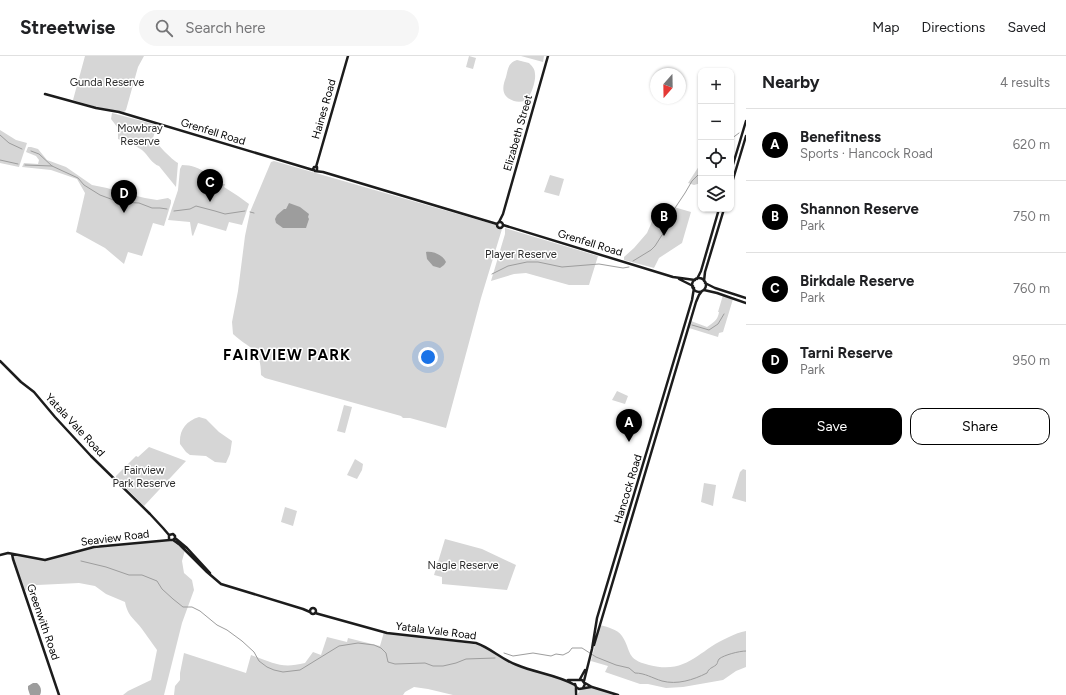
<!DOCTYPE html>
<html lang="en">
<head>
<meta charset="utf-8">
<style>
  body { margin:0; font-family:Figtree,sans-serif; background:#f6f6f6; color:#202124 }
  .controls { position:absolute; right:12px; top:12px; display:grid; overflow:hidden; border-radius:8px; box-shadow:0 1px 3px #0004 }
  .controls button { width:36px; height:36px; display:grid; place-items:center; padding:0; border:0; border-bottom:1px solid #e0e0e0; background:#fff; color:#202124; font:20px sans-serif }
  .compass { position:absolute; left:650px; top:12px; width:36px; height:36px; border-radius:50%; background:#fff; box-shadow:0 1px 3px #0004; rotate:200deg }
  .you { position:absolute; left:428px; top:301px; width:14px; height:14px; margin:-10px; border:3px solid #fff; border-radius:50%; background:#1a73e8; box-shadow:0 0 0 6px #1a73e833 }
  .badge { display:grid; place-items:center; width:26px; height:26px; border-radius:50%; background:#000; color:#fff; font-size:13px; font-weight:700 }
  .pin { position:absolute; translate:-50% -33px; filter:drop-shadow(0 1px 2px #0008) }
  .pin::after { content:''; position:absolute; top:21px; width:14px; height:12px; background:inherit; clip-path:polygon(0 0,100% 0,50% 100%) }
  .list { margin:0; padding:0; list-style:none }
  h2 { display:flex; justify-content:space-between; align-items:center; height:52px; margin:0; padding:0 16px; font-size:17px }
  h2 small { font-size:13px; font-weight:400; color:#757577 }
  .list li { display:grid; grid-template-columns:26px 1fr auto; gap:12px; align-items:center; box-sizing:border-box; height:72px; padding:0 16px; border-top:1px solid #e0e0e0 }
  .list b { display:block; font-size:15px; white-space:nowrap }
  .list p { margin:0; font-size:13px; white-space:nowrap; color:#757577 }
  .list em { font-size:13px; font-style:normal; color:#757577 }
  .actions { display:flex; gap:8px; padding:12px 16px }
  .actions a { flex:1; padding:9px 0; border:1px solid #000; border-radius:12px; text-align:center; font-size:14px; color:#000 }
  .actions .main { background:#000; color:#fff }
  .icon { flex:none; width:22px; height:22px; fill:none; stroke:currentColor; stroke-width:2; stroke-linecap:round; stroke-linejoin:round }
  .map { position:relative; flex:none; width:746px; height:639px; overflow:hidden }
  header { display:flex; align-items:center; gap:24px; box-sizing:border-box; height:56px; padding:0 20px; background:#fff; border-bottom:1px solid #e0e0e0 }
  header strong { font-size:19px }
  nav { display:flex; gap:22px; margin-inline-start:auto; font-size:14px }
  .search { width:280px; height:36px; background:#f6f6f6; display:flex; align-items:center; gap:10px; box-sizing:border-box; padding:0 14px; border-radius:22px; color:#757577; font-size:15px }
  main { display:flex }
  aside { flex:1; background:#fff }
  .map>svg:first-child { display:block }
</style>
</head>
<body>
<header>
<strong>Streetwise</strong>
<div class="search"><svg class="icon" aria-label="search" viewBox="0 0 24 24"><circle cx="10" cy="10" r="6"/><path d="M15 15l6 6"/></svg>Search here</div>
<nav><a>Map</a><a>Directions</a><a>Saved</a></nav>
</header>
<main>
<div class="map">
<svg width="746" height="639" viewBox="0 0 746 639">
  <rect width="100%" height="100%" fill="#fff"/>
  <path fill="#d6d6d6" d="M 85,0 L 144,0 L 138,11 L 126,54 L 124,56 L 96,51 L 73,44 Z
    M 469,0 L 476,2 L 473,13 L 466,11 Z
    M 521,0 L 544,0 L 543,6 Z
    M 517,4 L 529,7 C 532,10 535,13 535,18 C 536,25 531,42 524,45 C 521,46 517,46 514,45 C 501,41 502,31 506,21 C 508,13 508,7 517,4 Z
    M 112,57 L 157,69 L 153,82 C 157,88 172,104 178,107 L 176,131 L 159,110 C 152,108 148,99 142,94 C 135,89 126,86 118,83 L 118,72 L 111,63 Z
    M 0,74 L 16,84 L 27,87 L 19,111 L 0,107 Z
    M 28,91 L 31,91 L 38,93 L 47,104 L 66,111 L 92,129 L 107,132 L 116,135 L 145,142 L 157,144 L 168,142 L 171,144 L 171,147 L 164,170 L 153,167 L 142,200 L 128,196 L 124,208 L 105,192 L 76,176 L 85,137 L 77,123 L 51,114 L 22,111 L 24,107 L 38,108 L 39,104 L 36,100 L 26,96 Z
    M 274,105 L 496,169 L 502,173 L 481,242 L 446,372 L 410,362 L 403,362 L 401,360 L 265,322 L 261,319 C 261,291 250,294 233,278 L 232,266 L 238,235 L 245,180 L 250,156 L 271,106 Z
    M 701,107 L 701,127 L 694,129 L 688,127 Z
    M 182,109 C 192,109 199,112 208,118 C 214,122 217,128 225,128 L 224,131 L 238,140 L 249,148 L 242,169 L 229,166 L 226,175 L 198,167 L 193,180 L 192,179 L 190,166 L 168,164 L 178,134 L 180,113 Z
    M 550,119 L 564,123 L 559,140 L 544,136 Z
    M 660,147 L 691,156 L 682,187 L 659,202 L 654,212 L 624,204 L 624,201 L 634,192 L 647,177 Z
    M 505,172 L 598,200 L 589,229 L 569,229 L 526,217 L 514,218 L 491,225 L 505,178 Z
    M 723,239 L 733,243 L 723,276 L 719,277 L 718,281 L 689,272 L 691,265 L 707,271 C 713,267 718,264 719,256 L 718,256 Z
    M 617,335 L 628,340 L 625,348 L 612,344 Z
    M 344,349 L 352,351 L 345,377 L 337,375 Z
    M 199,361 L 206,363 L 219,376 L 232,385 L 230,398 L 226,407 L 215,406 L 206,400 L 190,399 L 186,396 L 180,388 C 179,374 186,365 199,361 Z
    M 149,391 L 186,405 L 144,450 L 116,422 L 116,420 L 136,400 L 138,401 Z
    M 355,403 L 363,408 L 362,414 L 357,423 L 347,419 Z
    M 743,413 L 746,414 L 746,446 L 732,442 L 740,416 Z
    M 704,427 L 716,429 L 713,450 L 701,446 Z
    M 285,451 L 297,455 L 293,470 L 281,466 Z
    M 445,483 L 482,493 L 516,509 L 507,534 L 442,528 L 442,521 L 434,519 Z
    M 172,485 L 185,494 L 182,505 L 184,517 L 192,524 L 194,534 L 182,567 L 164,639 L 123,639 L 128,635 L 151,624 L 157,594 C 152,587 147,580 142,573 C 134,562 128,561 125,546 L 106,538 L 95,530 L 79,527 L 37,529 L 24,535 L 12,501 L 14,498 L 45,504 L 106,489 Z
    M 600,569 C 607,571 617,573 622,580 C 632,595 625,603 649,609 C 688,619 698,594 729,581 C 735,578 740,576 746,575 L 746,611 L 736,615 L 723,624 L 683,631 L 666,632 L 648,628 L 640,628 L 605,616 L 608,610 L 591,605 Z
    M 384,576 L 480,589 L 511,607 L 569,624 L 576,630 L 574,639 L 453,639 L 428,633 L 414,631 L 405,636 L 403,639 L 174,639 L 175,630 L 180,624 L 180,617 L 184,597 L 246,617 L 251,599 C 274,607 281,613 305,607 L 313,596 L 321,599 L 327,581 L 347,586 L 348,582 L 380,590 Z
    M 592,631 L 618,639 L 577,639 L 581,633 Z"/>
  <path fill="#9d9d9d" d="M 289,147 L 300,151 L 309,158 L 308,161 L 309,163 L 306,172 L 283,172 L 276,167 L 275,163 L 277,159 L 284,153 L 286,153 Z
    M 426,196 C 433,195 443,199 446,206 L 444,209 L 440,212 L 433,210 L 427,203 Z
    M 33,627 L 37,627 C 41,630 42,635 40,639 L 30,639 L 28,633 L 28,630 Z"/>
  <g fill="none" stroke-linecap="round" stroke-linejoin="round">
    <path stroke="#9d9d9d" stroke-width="1" d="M 0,79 L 9,87 L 22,93
      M 731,83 L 739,77
      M 31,95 L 39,98 L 52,110 L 78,122 L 84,129 L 100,139 L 119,146 L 139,147 L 152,152 L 160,152 L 167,153
      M 0,104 L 18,108
      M 25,109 L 52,110
      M 174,155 L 190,153 L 196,150 L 215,155 L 225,158 L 245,155
      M 250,156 L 254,157
      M 633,205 L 651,194 L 655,190 L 662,179 L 669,172 L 668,165 L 669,161 L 685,137 L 692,125 L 701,116
      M 492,218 L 508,210 L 527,206 L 538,206 L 562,211 L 599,208 L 623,212 L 629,211
      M 692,269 L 709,274 L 718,268 L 724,258
      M 81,505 L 106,511 L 129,519 L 142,519 L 157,525 L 162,533 L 173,543 L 183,551 L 192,551 L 200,555 L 217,569 L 227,574 L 242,585 L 254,596 L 259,605 L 267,611 L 274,614 L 283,616 L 300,614 L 339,590 L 358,587 L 374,589 L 381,592 L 386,597 L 388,606 L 395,608 L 425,607 L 433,610 L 443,610 L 456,607 L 466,603 L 495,602
      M 504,597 L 513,600 L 533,597 L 551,600 L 556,598 L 563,599 L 569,596 L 572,592 L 582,592 L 596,601 L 616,609 L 629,612 L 635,617 C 645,617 652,622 662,625 C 677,629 693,624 707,617 C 709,612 712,612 716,609 C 718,607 717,606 719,603 C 724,599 739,595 746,595"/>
    <path stroke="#1c1c1c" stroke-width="2.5" d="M 45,38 L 96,52 L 119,56 L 313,114
      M 316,111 L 348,0
      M 317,115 L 317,111 L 314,111 L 313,113 L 315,115 L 323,116 L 497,168
      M 731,115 L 746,65
      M 731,130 L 746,80
      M 499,166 L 503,158 L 548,0
      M497 169a3 3 0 1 1 6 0a3 3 0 1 1-6 0Z
      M 503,169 L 673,221 L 695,224
      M692 229a7 7 0 1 1 14 0a7 7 0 1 1-14 0Z
      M 679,223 L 693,230
      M 697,223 L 701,215 L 719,153
      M 704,225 L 705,216 L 724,153
      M 705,227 L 715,232 L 746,242
      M 704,234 L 717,237 L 746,247
      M 0,305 L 21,326 L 34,336 L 55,361 L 91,400 L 150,458 L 163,472 L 169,479 L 169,484 L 173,484 L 175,482 L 175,480 L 173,478 L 169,479
      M 175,482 L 187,492 L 210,517
      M 173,484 L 180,489 L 207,516 L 221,528 L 303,553 L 310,556
      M 12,498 L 13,503 L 59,639
      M 0,499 L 8,497 L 45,504 L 94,491 L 170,484
      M310 555a3 3 0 1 1 6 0a3 3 0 1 1-6 0Z
      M 315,557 L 387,577 L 476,587 C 491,592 502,604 517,609 C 536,617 558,619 575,629
      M 594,589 L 696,246 L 699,239 L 702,235
      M 580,623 L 585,614
      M 568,624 L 582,624 L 585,628 L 583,632
      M 584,625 L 592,593 L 597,562 L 692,244 L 694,232
      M 585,627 L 592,631 L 618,639
      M 575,628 L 576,631 L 579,633 L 591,631
      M 576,639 L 576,632"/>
  </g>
  <g text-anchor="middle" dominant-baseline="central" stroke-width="3" stroke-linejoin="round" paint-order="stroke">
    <g font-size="11" fill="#2d2d2d" stroke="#fff">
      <text x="107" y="26">Gunda Reserve</text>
      <text x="140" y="72">Mowbray<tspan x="140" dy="13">Reserve</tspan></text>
      <text x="521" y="198">Player Reserve</text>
      <text x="144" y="414">Fairview<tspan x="144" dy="13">Park Reserve</tspan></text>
      <text x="463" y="509">Nagle Reserve</text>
    </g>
    <g font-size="11" fill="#000" stroke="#fff">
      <text transform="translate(324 53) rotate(-74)">Haines Road</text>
      <text transform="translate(213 76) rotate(17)">Grenfell Road</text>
      <text transform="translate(518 77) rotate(-74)">Elizabeth Street</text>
      <text transform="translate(590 187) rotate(17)">Grenfell Road</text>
      <text transform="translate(75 369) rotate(47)">Yatala Vale Road</text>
      <text transform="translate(628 433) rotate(-73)">Hancock Road</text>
      <text transform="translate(115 482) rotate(-7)">Seaview Road</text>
      <text transform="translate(43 566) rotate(71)">Greenwith Road</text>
      <text transform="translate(436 575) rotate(7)">Yatala Vale Road</text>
    </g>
    <g font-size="15" font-weight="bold" letter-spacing="1" fill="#000" stroke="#fff">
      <text x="287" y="299">FAIRVIEW PARK</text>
    </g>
  </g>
</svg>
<div class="controls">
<button>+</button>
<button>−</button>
<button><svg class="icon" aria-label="locate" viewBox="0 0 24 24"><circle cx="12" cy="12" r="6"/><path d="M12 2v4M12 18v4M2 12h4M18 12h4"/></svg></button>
<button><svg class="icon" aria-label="layers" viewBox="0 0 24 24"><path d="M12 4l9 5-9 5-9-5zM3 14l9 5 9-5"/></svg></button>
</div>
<svg class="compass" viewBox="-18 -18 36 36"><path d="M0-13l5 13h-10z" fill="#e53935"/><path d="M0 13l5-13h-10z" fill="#757577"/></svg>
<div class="you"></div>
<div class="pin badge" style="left:629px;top:386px">A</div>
<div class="pin badge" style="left:664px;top:180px">B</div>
<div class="pin badge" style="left:210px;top:146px">C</div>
<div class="pin badge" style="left:124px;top:157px">D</div>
</div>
<aside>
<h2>Nearby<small>4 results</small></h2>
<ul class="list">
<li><span class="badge">A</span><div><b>Benefitness</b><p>Sports · Hancock Road</p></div><em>620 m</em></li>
<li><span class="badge">B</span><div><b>Shannon Reserve</b><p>Park</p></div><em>750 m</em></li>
<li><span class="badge">C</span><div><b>Birkdale Reserve</b><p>Park</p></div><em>760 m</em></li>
<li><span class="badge">D</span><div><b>Tarni Reserve</b><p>Park</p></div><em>950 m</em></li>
</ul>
<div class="actions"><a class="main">Save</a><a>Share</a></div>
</aside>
</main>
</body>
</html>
